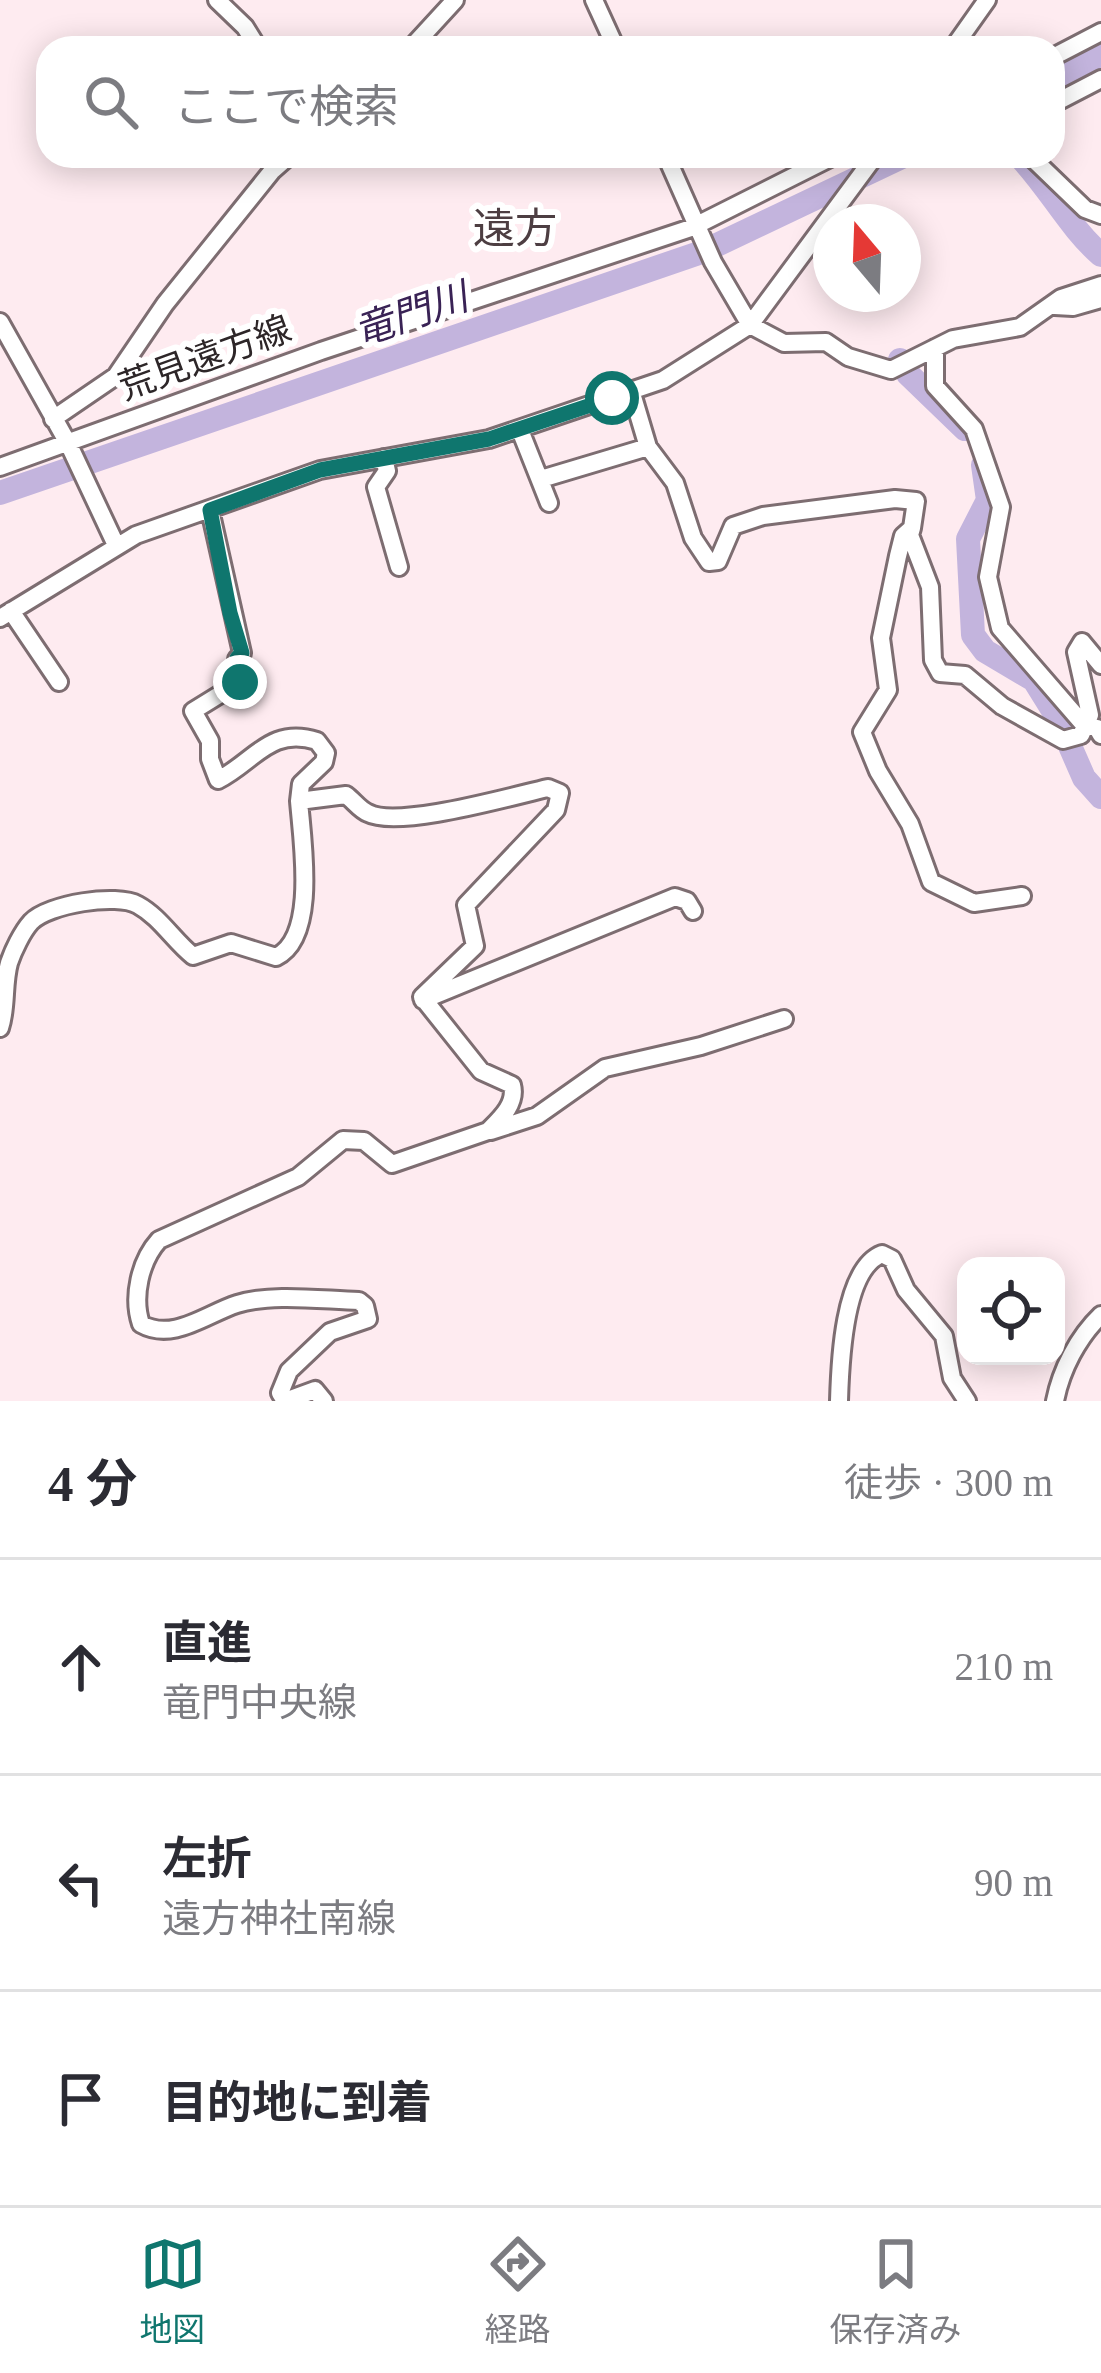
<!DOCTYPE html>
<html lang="ja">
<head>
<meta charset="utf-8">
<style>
  body { margin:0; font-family:"Times New Roman","Noto Sans JP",serif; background:#f7f7f7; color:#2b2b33 }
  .controls { position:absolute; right:36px; bottom:36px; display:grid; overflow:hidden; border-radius:24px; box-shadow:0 6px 30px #0003 }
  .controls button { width:108px; height:108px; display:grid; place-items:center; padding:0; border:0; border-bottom:3px solid #e1e1e2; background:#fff; color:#2b2b33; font:60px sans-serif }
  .compass { position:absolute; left:813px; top:204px; width:108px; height:108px; border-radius:50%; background:#fff; box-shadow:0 6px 30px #0003; rotate:341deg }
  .stop { position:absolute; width:36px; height:36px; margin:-27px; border:9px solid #0f766e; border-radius:50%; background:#fff }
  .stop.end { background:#0f766e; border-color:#fff; box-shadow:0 3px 12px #0008 }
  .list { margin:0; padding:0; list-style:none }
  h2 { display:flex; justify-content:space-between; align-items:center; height:156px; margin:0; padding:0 48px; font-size:51px }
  h2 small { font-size:39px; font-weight:400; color:#7c7c81 }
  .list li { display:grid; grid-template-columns:78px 1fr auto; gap:36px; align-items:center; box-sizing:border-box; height:216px; padding:0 48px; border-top:3px solid #e1e1e2 }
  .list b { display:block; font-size:45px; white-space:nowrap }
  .list p { margin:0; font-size:39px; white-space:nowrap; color:#7c7c81 }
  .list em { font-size:39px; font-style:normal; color:#7c7c81 }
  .icon { flex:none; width:66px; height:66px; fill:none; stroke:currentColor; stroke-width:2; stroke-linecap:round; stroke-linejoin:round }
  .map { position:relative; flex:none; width:1101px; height:1401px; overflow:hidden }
  .search { position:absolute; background:#fff; box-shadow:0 6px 30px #0003; left:36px; right:36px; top:36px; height:132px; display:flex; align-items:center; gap:30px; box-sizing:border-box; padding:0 42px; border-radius:36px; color:#7c7c81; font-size:45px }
  .sheet { height:804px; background:#fff }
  nav { display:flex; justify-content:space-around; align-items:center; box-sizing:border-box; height:168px; border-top:3px solid #e1e1e2; background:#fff; font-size:33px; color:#7c7c81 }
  nav a { display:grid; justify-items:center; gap:6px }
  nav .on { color:#0f766e }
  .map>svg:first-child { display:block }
</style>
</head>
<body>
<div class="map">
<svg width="1101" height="1401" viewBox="0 0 1101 1401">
  <rect width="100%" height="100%" fill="#feebf0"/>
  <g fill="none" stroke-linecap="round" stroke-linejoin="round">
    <path stroke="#c3b4dd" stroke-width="24" d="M 1053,82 L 1101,56
      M 1019,156 C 1049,187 1069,227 1101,255
      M 900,360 L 908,374 L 965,429
      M 983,465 L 988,500 L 968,539 L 973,635 L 985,651 L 1034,680 L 1067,733
      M 0,493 L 702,252 L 904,156
      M 1070,746 L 1084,778 L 1101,797"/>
    <defs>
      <path id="minor" d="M 217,0 L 245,27 L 258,48
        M 594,0 L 616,48
        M 411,48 L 455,0
        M 953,48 L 987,0
        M 1053,57 L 1101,32
        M 1053,104 L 1101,79
        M 666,156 L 713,262 L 750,325 L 784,343 L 826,342 L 848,357 L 891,370 L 953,339 L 1020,327 L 1061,298 L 1101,285
        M 1030,156 L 1085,209 L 1101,215
        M 1055,306 L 1073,307 L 1101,299
        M 0,322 L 69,445 L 116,545
        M 935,348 L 935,386 L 974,429 L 1001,507 L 988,577 L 1000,628 L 1084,725 L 1097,728 L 1101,735
        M 631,390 L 648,447 L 675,483 L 693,538 L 709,562 L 718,561 L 733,526 L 763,516 L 895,499 L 916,501 L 912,528 L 903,536 L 898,556 L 881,638 L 888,690 L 862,732 L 878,771 L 910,824 L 931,882 L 974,903 L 1022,896
        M 53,419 L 116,376 L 165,304 L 272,171 L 289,156
        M 520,430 L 549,503
        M 384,458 L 387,471 L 376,487 L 399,567
        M 0,467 L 321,351 L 691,228 L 834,156
        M 541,479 L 648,447
        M 210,510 L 242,653 L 237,659 L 240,682 L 193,711 L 210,741 L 210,759 L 218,780 C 254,762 270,726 317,741 L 326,753 L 324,762 L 301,784 L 299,801 L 346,795 C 353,800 360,810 368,813 C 398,829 512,796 548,788 L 560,793 L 556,810 L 466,905 L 475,946 L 422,997 L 481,1071 L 512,1085 C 517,1104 500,1119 488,1131 L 392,1164 L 364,1141 L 343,1140 L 298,1177 L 159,1240 C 140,1261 132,1297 141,1324 C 173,1342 206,1314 237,1304 C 273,1293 321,1300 359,1301 L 365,1306 L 368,1319 L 330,1332 L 289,1371 L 280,1393 L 285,1401 L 315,1390 L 324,1401
        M 912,528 L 910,535 L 930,587 L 933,660 L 940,673 L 965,675 L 1002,706 L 1063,740 L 1081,735 L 1090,715 L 1076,652 L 1082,642 L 1101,665
        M 11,611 L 59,682
        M 0,618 L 136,535 L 320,470 L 489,439 L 663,380 L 750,325 L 875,156
        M 423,1000 L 675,897 L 687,901 L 693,911
        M 0,1028 C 7,1007 3,985 9,963 C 13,951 22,932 31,922 C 48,904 117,893 138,905 C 160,917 174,941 193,956 L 231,943 L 276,957 C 318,937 302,840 299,801
        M 491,1131 L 537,1116 L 605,1068 L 701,1046 L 784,1019
        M 839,1401 C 840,1365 843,1269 882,1254 L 892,1259 L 906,1290 L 944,1336 L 952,1378 L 967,1401
        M 1055,1401 C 1061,1370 1078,1337 1101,1315"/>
    </defs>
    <use href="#minor" stroke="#7d6d71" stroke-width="22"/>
    <use href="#minor" stroke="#fff" stroke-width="16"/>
  </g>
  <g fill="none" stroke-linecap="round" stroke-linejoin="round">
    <path stroke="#0f766e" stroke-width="15" d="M 240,682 L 237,658 L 242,653 L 230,613 L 210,510 L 320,470 L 489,439 L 612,398"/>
  </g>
  <g text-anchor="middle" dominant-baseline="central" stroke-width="12" stroke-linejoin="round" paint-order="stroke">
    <g font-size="36" fill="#2d2628" stroke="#fff">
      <text transform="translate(205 358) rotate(-20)">荒見遠方線</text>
    </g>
    <g font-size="39" font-style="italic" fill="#392255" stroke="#fff">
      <text transform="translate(411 314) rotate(-19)">竜門川</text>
    </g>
    <g font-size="42" fill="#4d3e42" stroke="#fff">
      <text x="515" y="229">遠方</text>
    </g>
  </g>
</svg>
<div class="controls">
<button><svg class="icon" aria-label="locate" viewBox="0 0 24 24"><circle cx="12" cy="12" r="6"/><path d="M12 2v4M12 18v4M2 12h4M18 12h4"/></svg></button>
</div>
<svg class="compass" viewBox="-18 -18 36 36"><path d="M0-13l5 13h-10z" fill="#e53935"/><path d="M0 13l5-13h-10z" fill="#7c7c81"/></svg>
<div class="stop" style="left:612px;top:398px"></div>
<div class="stop end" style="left:240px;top:682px"></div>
<div class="search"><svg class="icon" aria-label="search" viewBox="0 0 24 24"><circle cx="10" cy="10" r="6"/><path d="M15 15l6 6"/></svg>ここで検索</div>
</div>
<section class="sheet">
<h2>4 分<small>徒歩 · 300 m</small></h2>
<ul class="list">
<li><svg class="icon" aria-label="ahead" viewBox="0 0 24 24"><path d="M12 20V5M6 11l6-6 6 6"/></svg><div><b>直進</b><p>竜門中央線</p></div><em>210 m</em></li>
<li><svg class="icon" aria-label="left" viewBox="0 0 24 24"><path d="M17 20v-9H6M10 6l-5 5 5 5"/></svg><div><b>左折</b><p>遠方神社南線</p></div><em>90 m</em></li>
<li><svg class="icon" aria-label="arrive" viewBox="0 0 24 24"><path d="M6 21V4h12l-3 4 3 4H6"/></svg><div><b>目的地に到着</b></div></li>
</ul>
</section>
<nav>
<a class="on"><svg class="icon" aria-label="map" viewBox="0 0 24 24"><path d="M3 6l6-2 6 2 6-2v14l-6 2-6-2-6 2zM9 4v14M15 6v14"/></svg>地図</a>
<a><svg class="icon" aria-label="directions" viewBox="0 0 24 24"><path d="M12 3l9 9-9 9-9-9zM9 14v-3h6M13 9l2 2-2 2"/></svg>経路</a>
<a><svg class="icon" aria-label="saved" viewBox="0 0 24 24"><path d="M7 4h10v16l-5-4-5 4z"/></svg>保存済み</a>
</nav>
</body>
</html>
